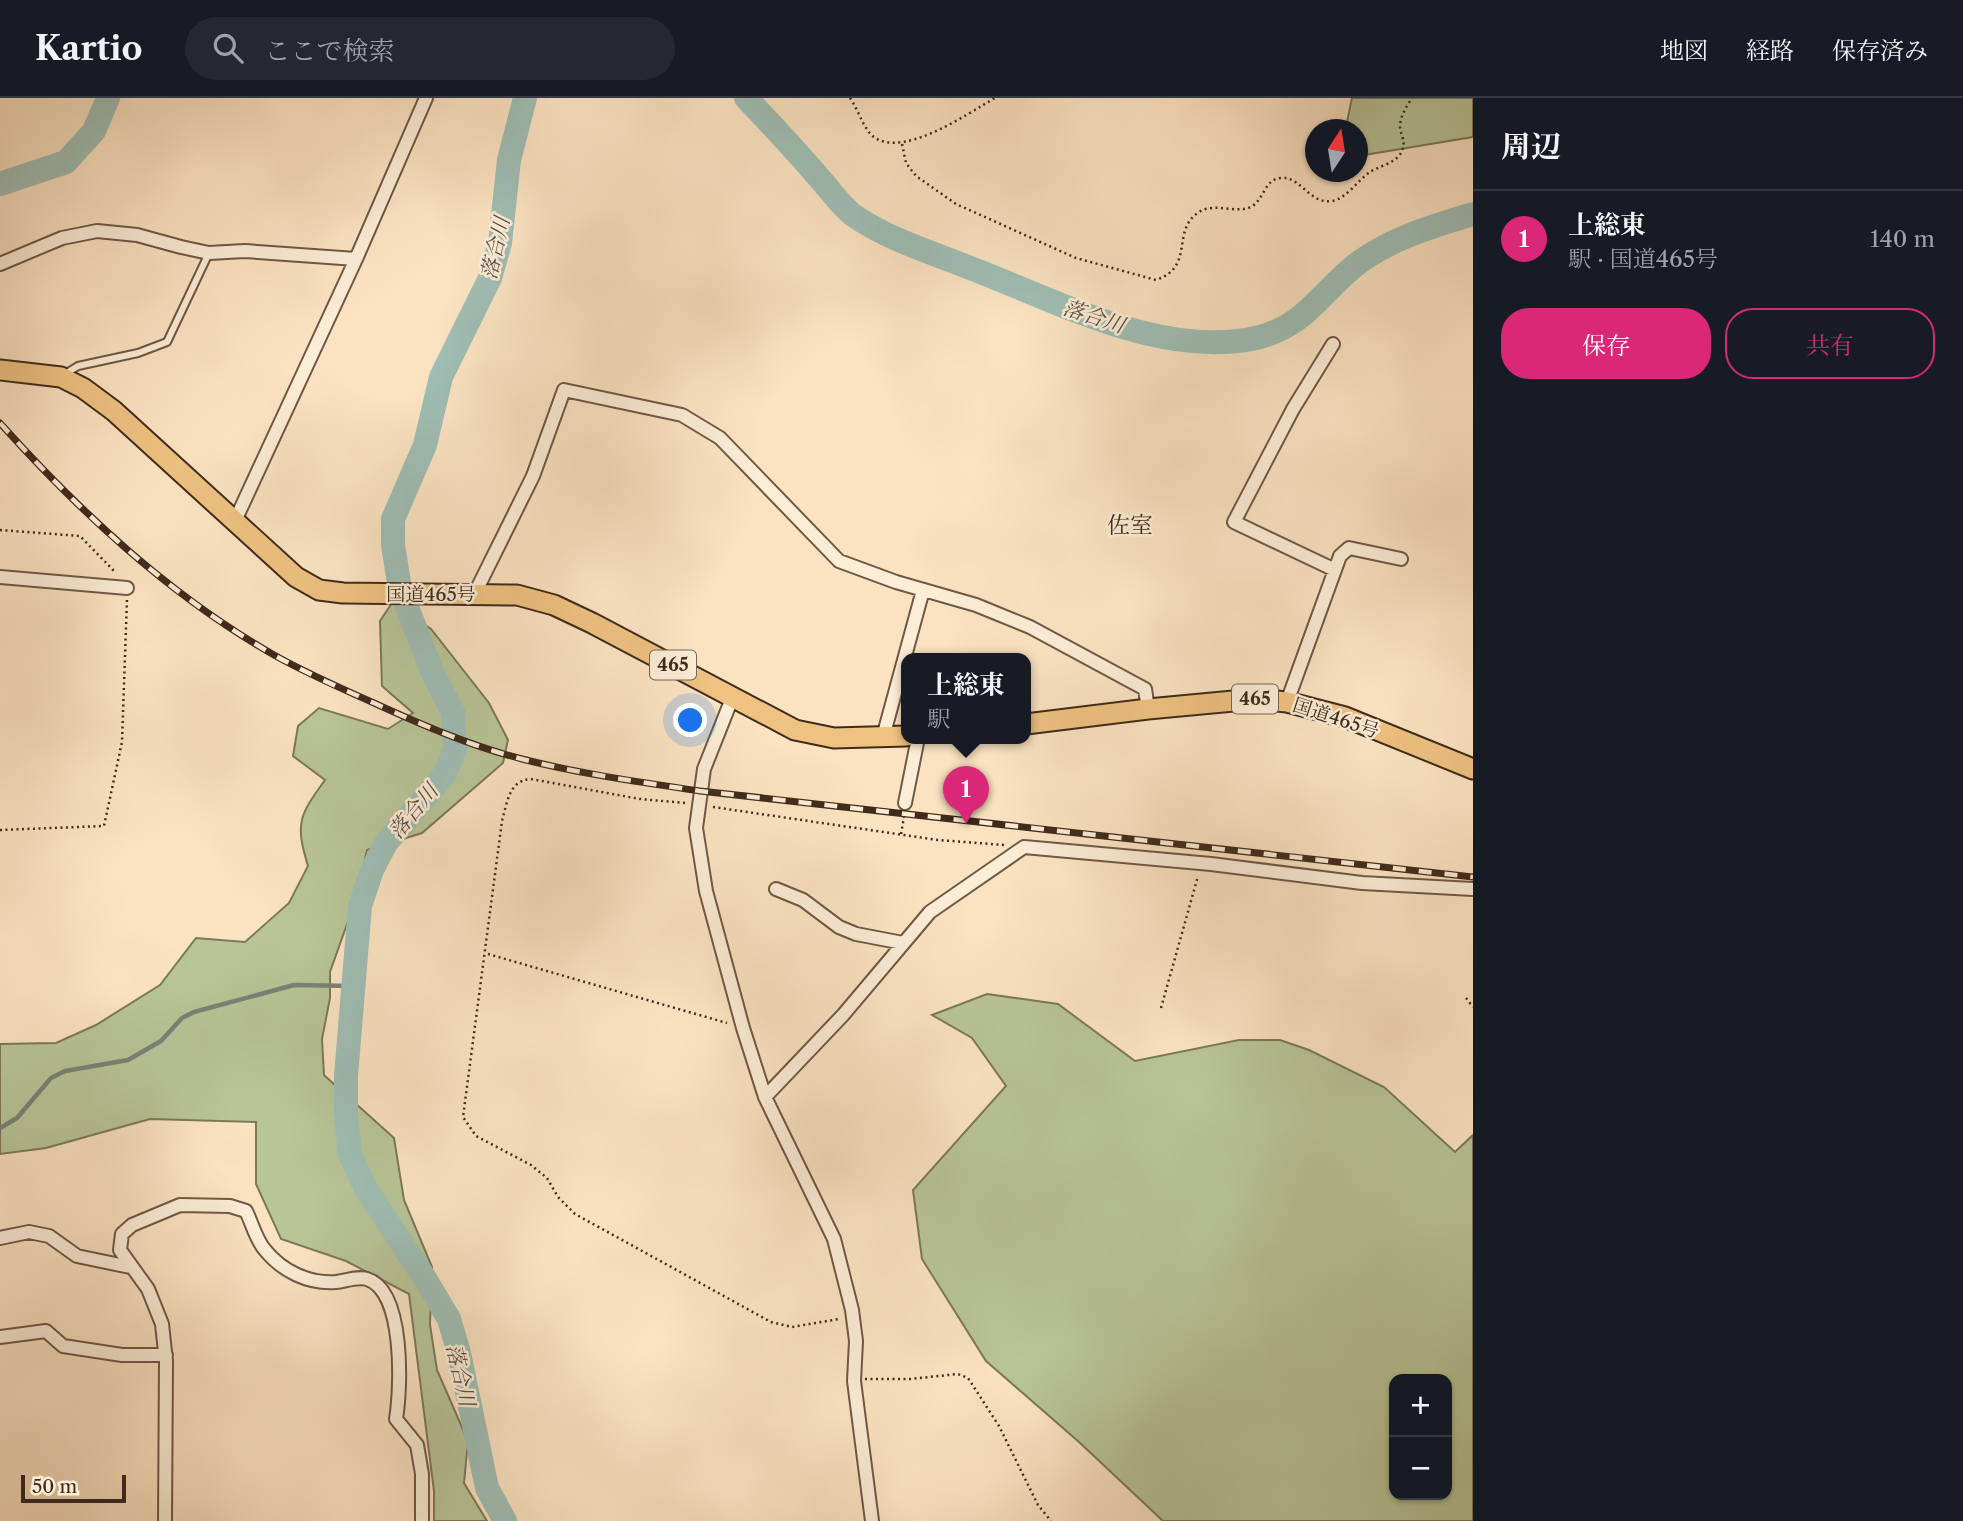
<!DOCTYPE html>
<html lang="ja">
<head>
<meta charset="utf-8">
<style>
  body { margin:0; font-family:"Libre Caslon Text","Noto Serif JP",serif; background:#242831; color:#f1f3f6 }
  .controls { position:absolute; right:21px; bottom:21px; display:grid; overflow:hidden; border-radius:14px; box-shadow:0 2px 5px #0004 }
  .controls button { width:63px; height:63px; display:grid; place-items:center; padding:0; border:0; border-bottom:2px solid #363941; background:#171b24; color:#f1f3f6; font:35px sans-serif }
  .compass { position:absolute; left:1305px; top:21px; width:63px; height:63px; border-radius:50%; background:#171b24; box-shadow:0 2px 5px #0004; rotate:12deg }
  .scale { position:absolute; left:21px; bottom:18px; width:105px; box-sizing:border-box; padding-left:7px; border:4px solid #402a1b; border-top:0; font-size:19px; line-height:24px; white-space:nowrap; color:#402a1b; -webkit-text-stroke:5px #fcedd7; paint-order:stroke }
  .you { position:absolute; left:691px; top:623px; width:24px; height:24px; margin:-18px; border:5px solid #fff; border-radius:50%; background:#1a73e8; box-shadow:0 0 0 10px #1a73e833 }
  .badge { display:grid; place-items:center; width:46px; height:46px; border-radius:50%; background:#db2777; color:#fff; font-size:23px; font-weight:700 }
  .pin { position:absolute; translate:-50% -58px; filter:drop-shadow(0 2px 4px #0008) }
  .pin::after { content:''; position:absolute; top:37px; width:24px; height:21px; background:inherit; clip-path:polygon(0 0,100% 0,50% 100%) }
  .popup { position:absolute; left:901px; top:555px; width:130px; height:91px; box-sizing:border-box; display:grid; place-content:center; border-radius:14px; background:#171b24; filter:drop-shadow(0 2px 5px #0005); font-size:23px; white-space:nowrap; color:#9ea1a6 }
  .popup b { font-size:26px; color:#f1f3f6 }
  .popup::after { content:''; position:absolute; left:50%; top:100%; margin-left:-14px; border:14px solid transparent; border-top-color:#171b24 }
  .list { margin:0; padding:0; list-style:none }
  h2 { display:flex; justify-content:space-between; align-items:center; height:91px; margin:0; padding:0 28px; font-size:30px }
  h2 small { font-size:23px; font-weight:400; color:#9ea1a6 }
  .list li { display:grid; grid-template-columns:46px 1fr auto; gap:21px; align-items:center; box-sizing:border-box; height:98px; padding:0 28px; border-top:2px solid #363941 }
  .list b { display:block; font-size:26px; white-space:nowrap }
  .list p { margin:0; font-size:23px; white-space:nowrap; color:#9ea1a6 }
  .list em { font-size:23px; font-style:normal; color:#9ea1a6 }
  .actions { display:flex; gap:14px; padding:21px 28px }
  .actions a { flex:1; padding:16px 0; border:2px solid #db2777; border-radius:28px; text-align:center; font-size:24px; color:#db2777 }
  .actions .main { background:#db2777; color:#fff }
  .icon { flex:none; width:38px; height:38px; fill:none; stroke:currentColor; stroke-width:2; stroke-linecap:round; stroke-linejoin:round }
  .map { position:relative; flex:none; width:1473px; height:1423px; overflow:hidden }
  header { display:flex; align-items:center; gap:42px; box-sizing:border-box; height:98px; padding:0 35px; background:#171b24; border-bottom:2px solid #363941 }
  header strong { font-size:33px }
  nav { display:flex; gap:38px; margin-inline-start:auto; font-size:24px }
  .search { width:490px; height:63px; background:#242831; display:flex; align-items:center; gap:18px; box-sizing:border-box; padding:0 24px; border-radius:38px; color:#9ea1a6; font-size:26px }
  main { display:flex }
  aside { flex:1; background:#171b24 }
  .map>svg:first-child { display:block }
</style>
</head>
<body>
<header>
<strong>Kartio</strong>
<div class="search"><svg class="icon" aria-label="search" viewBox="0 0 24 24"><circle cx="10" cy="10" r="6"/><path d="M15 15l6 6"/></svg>ここで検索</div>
<nav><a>地図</a><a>経路</a><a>保存済み</a></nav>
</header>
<main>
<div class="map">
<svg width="1473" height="1423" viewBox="0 0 1473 1423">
  <rect width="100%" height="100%" fill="#fbe3c2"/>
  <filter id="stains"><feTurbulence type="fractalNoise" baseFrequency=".00286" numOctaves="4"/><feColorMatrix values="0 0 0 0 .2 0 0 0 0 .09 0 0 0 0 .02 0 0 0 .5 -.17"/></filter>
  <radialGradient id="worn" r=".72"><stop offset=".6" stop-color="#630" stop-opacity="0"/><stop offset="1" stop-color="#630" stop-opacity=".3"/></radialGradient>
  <path fill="#b8c598" stroke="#7c785a" stroke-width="2" fill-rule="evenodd" d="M 1352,0 L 1473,0 L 1473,39 L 1358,58 L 1358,32 L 1349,31 L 1347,24 Z
    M 392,505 L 431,531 L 489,605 L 508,642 L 503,665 L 422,735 L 367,752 L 357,798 L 330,874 L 330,900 L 322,941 L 324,977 L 394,1040 L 404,1102 L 432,1169 L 430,1227 L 437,1272 L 468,1343 L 464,1385 L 487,1423 L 434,1423 L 434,1393 L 409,1196 L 346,1163 L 281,1141 L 256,1086 L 256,1024 L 150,1021 L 46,1050 L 0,1056 L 0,946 L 56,945 L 96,927 L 160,887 L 196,840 L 245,844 L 289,805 L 308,768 C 295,725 299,718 325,682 L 293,658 L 298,628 L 319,610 L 388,631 L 413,615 L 382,588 L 380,523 Z
    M 987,896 L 1058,906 L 1135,963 L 1239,942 L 1280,942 L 1309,952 L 1384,989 L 1455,1054 L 1473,1037 L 1473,1423 L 1163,1423 L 1079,1344 L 986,1263 L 922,1161 L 913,1092 L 1006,988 L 972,940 L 932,917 ZM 1447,1281 L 1447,1397 L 1394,1397 L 1394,1281 Z"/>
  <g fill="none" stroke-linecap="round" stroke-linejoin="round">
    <path stroke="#798377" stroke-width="4.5" d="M 0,1030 L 17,1020 L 51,980 L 65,973 L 128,962 L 161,943 L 182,920 L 194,914 L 294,887 L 353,888"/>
    <path stroke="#9fbeb5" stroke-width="24" d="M 746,0 C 772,27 797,54 821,82 C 831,93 841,108 853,117 C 890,143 937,156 978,173 C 1063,206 1163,260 1256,240 C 1308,228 1323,190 1361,163 C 1395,139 1434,128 1473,116
      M 0,86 L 66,64 L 94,33 L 108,0
      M 505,1423 L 487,1390 L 459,1255 L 449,1221 L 424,1179 L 366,1091 L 350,1056 L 346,1018 L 346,978 L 360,808 L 372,772 L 386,745 L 444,677 L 455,651 L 453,614 L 433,576 L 400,491 L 393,447 L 393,421 L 425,347 L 441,279 L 490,180 L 500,145 L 509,62 L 525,0"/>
    <defs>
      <path id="service" d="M 65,276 L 78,268 L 138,255 L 167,244 L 209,155"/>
      <path id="minor" d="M 0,166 L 62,140 L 97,133 L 137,137 L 181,149 L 209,155 L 245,153 L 356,161
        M 1333,246 L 1293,311 L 1234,424 L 1335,472
        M 234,425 L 356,161 L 426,0
        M 0,479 L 127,490
        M 475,495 L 533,378 L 564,292 L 682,317 L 720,340 L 839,463 L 896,484 L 976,507 L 1030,529 L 1145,591 L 1148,611
        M 733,598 L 704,671 L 696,730 L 706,793 L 743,930 L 765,999 L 834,1141 L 852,1212 L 856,1243 L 854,1283 L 872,1423
        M 1287,604 L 1340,458 L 1349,450 L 1401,461
        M 883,639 L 923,492
        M 905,705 L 918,640
        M 776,791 L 803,802 L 839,829 L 856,836 L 903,845
        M 765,999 L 843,917 L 930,814 L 1024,749 L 1211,766 L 1362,785 L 1473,791
        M 0,1140 L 29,1134 L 49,1138 L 77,1158 L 130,1169
        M 0,1239 L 46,1233 L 63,1248 L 122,1257 L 166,1257
        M 165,1423 L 166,1263 L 162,1226 L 148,1191 L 120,1152 L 122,1136 L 132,1127 L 180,1107 L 230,1108 L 246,1113 C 252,1125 256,1142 265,1152 C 282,1173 308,1186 336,1184 C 345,1183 358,1178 367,1181 C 405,1193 401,1290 396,1321 L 417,1347 L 422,1376 L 422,1423"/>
      <path id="trunk" d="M 0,272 L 61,279 L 83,290 L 114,313 L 296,479 L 319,492 L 343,495 L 517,497 L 554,507 L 592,525 L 795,632 L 834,640 L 906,638
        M 1026,626 L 1148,611 L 1255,601 L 1287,604 L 1345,619 L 1473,671"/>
    </defs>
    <use href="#service" stroke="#6f5845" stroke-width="10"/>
    <use href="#minor" stroke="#6f5845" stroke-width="16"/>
    <use href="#trunk" stroke="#402a1b" stroke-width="23"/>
    <path stroke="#402a1b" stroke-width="2.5" stroke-dasharray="2 3.5" stroke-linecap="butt" d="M 850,0 C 857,10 861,23 868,33 C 894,68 968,15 995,0
      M 902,46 L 906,65 L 916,78 L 956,106 L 1076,160 L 1156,182 C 1196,168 1170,133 1199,114 C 1215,104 1234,116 1251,109 C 1264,102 1264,82 1280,80 C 1300,77 1310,107 1332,103 C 1346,101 1358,82 1370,74 C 1379,68 1394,66 1401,55 C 1407,44 1401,39 1400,29 C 1400,19 1406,9 1412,0
      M 0,432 L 80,438 L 116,475
      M 685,705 L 640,701 L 531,681 C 509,682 507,705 502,723 L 463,1019 L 476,1038 L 531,1067 L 547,1080 L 558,1099 L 575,1116 L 771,1224 L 792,1229 L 839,1221
      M 713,709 L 938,742 L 1004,747
      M 0,732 L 104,728 L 122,644 L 127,501
      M 901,736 L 904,719
      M 488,856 L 727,925
      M 1466,900 L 1473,909
      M 1161,910 L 1198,778
      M 865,1281 L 910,1281 L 958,1276 L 968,1280 L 999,1328 L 1038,1407 L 1051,1423"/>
    <use href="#service" stroke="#fcedd7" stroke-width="6"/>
    <use href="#minor" stroke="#fcedd7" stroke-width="12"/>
    <use href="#trunk" stroke="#eec281" stroke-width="19"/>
    <defs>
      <path id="rail" d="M 0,325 C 80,414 169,497 274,557 C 306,575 340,590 374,605 C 422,627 471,648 522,661 C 581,676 640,684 700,693 L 1473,779"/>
    </defs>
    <use href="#rail" stroke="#402a1b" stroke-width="7"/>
    <use href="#rail" stroke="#fcedd7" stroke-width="4.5" stroke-dasharray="13" stroke-linecap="butt"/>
  </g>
  <g text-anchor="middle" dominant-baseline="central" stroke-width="5" stroke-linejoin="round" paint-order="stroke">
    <g fill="#fcedd7" stroke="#786453" stroke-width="2">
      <rect x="650" y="552.5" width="46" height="29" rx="5"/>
      <rect x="1232" y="586.5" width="46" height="29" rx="5"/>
    </g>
    <g font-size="18" font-weight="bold" fill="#402a1b">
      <text x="673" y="567">465</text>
      <text x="1255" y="601">465</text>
    </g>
    <g font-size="19" fill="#402a1b" stroke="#fcedd7">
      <text x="431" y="496">国道465号</text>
      <text transform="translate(1336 620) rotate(18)">国道465号</text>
    </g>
    <g font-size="21" font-style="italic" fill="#584f42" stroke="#fcedd7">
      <text transform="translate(495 150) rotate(-77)">落合川</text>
      <text transform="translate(1094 218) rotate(18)">落合川</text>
      <text transform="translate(413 713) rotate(-50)">落合川</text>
      <text transform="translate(461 1277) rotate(77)">落合川</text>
    </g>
    <g font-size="23" fill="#402a1b" stroke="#fcedd7">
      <text x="1130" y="427">佐室</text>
    </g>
  </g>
  <rect width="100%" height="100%" filter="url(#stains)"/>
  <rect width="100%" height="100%" fill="url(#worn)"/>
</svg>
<div class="controls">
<button>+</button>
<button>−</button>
</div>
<svg class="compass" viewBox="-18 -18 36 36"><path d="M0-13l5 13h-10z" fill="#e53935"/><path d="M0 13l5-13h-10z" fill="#9ea1a6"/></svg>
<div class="scale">50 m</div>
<div class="you"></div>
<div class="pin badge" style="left:966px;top:726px">1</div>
<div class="popup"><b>上総東</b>駅</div>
</div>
<aside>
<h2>周辺<small></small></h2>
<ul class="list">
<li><span class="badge">1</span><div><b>上総東</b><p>駅 · 国道465号</p></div><em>140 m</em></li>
</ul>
<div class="actions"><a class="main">保存</a><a>共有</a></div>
</aside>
</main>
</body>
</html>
